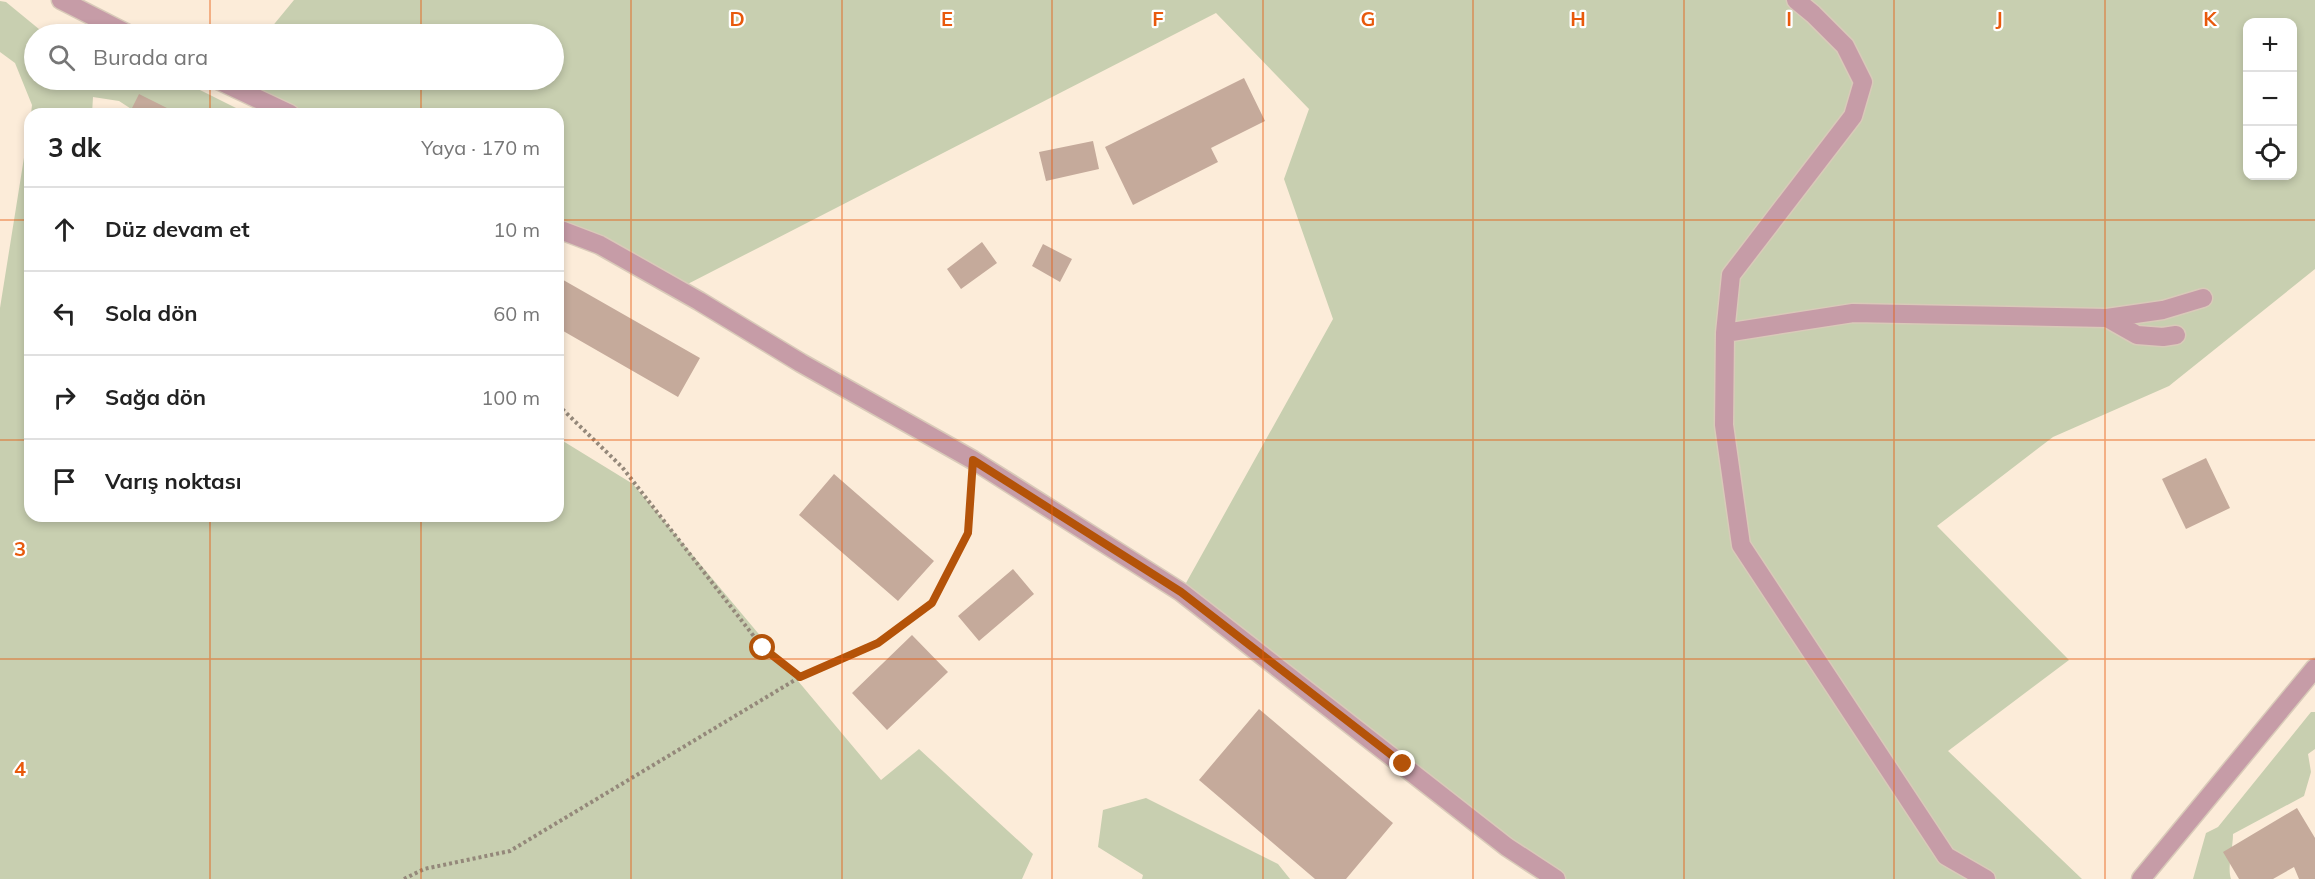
<!DOCTYPE html>
<html lang="tr">
<head>
<meta charset="utf-8">
<style>
  body { margin:0; font-family:Mulish,sans-serif; background:#f2f2f2; color:#222 }
  .controls { position:absolute; right:18px; top:18px; display:grid; overflow:hidden; border-radius:12px; box-shadow:0 3px 9px #0003 }
  .controls button { width:54px; height:54px; display:grid; place-items:center; padding:0; border:0; border-bottom:2px solid #e0e0e0; background:#fff; color:#222; font:30px sans-serif }
  .stop { position:absolute; width:18px; height:18px; margin:-14px; border:4px solid #b45309; border-radius:50%; background:#fff }
  .stop.end { background:#b45309; border-color:#fff; box-shadow:0 2px 6px #0008 }
  .list { margin:0; padding:0; list-style:none }
  h2 { display:flex; justify-content:space-between; align-items:center; height:78px; margin:0; padding:0 24px; font-size:26px }
  h2 small { font-size:20px; font-weight:400; color:#767676 }
  .list li { display:grid; grid-template-columns:39px 1fr auto; gap:18px; align-items:center; box-sizing:border-box; height:84px; padding:0 24px; border-top:2px solid #e0e0e0 }
  .list b { display:block; font-size:22px; white-space:nowrap }
  .list em { font-size:20px; font-style:normal; color:#767676 }
  .icon { flex:none; width:33px; height:33px; fill:none; stroke:currentColor; stroke-width:2; stroke-linecap:round; stroke-linejoin:round }
  .map { position:relative; flex:none; width:2315px; height:879px; overflow:hidden }
  .search { position:absolute; background:#fff; box-shadow:0 3px 9px #0003; left:24px; top:24px; width:540px; height:66px; display:flex; align-items:center; gap:15px; box-sizing:border-box; padding:0 21px; border-radius:33px; color:#767676; font-size:22px }
  .panel { position:absolute; background:#fff; box-shadow:0 3px 9px #0003; left:24px; top:108px; width:540px; height:414px; border-radius:18px }
  .map>svg:first-child { display:block }
</style>
</head>
<body>
<div class="map">
<svg width="2315" height="879" viewBox="0 0 2315 879">
  <rect width="100%" height="100%" fill="#fcecd9"/>
  <path fill="#c8cfb0" fill-rule="evenodd" d="M 294,0 L 2315,0 L 2315,269 L 2169,386 L 2053,437 L 1937,526 L 2069,660 L 1948,751 L 2082,879 L 1556,879 L 1181,592 L 1333,319 L 1284,179 L 1309,109 L 1216,13 L 678,289 L 558,229 L 558,114 L 290,114 L 229,80 L 554,80 L 554,34 L 266,34 ZM 2248,22 L 2292,22 L 2292,176 L 2248,176 Z
    M 0,1 L 6,2 L 45,34 L 34,34 L 34,80 L 180,80 L 248,114 L 139,114 L 119,101 L 93,97 L 92,114 L 31,114 L 32,105 L 15,63 L 0,52 Z
    M 30,120 L 30,516 L 558,516 L 558,438 L 633,484 L 881,780 L 919,749 L 1033,854 L 1022,879 L 0,879 L 0,308 Z
    M 2311,712 L 2315,712 L 2315,749 L 2308,754 L 2311,772 L 2304,796 L 2233,834 C 2233,849 2227,867 2231,879 L 2193,879 L 2206,833 L 2218,827 Z
    M 1146,798 L 1278,864 L 1290,879 L 1142,879 L 1143,875 L 1098,847 L 1103,810 Z"/>
  <path fill="#c5aa9b" d="M 1244,78 L 1265,121 L 1211,148 L 1218,162 L 1133,205 L 1105,147 Z
    M 139,94 L 179,114 L 129,114 Z
    M 1093,141 L 1099,169 L 1046,181 L 1039,152 Z
    M 982,242 L 997,263 L 961,289 L 947,269 Z
    M 1043,244 L 1072,259 L 1060,282 L 1032,266 Z
    M 558,277 L 700,358 L 678,397 L 558,328 Z
    M 2206,458 L 2230,508 L 2186,529 L 2162,479 Z
    M 834,474 L 934,561 L 898,601 L 799,515 Z
    M 1013,569 L 1034,594 L 979,641 L 958,616 Z
    M 912,635 L 948,672 L 887,730 L 852,693 Z
    M 1259,709 L 1393,823 L 1346,879 L 1315,879 L 1199,780 Z
    M 2297,808 L 2315,838 L 2315,879 L 2299,879 L 2294,867 L 2273,879 L 2239,879 L 2223,852 Z"/>
  <g fill="none" stroke-linecap="round" stroke-linejoin="round">
    <defs>
      <path id="minor" d="M 1796,0 L 1813,14 L 1845,46 L 1863,82 L 1853,116 L 1731,275 L 1725,333 L 1724,425 L 1741,545 L 1946,856 L 1986,879
        M 2107,318 L 2163,310 L 2203,298
        M 1725,333 L 1853,313 L 2107,318 L 2137,335 L 2163,337 L 2176,335
        M 2141,879 L 2315,668"/>
      <path id="tertiary" d="M 61,0 L 128,34
        M 218,80 L 290,114
        M 558,229 L 600,245 L 699,301 L 801,363 L 973,460 L 1181,592 L 1507,847 L 1556,879"/>
    </defs>
    <use href="#minor" stroke="#d9cab9" stroke-width="21"/>
    <use href="#tertiary" stroke="#d9cab9" stroke-width="21"/>
    <path stroke="#94887a" stroke-width="4" stroke-dasharray="3 3" stroke-linecap="butt" d="M 558,405 L 622,467 L 763,648 L 800,677
      M 404,879 L 424,869 L 510,851 L 800,677 L 878,643 L 932,603 L 968,533 L 971,488"/>
    <use href="#minor" stroke="#c69ca7" stroke-width="18"/>
    <use href="#tertiary" stroke="#c69ca7" stroke-width="18"/>
  </g>
  <g fill="none" stroke-linecap="round" stroke-linejoin="round">
    <path stroke="#b45309" stroke-width="8" d="M 763,648 L 800,677 L 878,643 L 932,603 L 968,533 L 973,460 L 1181,592 L 1403,764"/>
  </g>
  <path fill="none" stroke="#e8590c" stroke-width="1.5" stroke-opacity="0.55" d="M 210,0 L 210,34M 421,0 L 421,34M 631,0 L 631,879M 842,0 L 842,879M 1052,0 L 1052,879M 1263,0 L 1263,879M 1473,0 L 1473,879M 1684,0 L 1684,879M 1894,0 L 1894,879M 2105,0 L 2105,879M 210,80 L 210,114M 421,80 L 421,114M 0,220 L 30,220M 558,220 L 2315,220M 0,440 L 30,440M 558,440 L 2315,440M 210,516 L 210,879M 421,516 L 421,879M 0,659 L 2315,659"/>
  <g font-size="20" text-anchor="middle" font-weight="bold" fill="#e8590c" stroke="#fff" stroke-width="4.5" stroke-linejoin="round" paint-order="stroke">
    <text x="737" y="26">D</text>
    <text x="947" y="26">E</text>
    <text x="1158" y="26">F</text>
    <text x="1368" y="26">G</text>
    <text x="1578" y="26">H</text>
    <text x="1789" y="26">I</text>
    <text x="1999" y="26">J</text>
    <text x="2210" y="26">K</text>
    <text x="20" y="556">3</text>
    <text x="20" y="776">4</text>
  </g>
</svg>
<div class="controls">
<button>+</button>
<button>−</button>
<button><svg class="icon" aria-label="locate" viewBox="0 0 24 24"><circle cx="12" cy="12" r="6"/><path d="M12 2v4M12 18v4M2 12h4M18 12h4"/></svg></button>
</div>
<div class="stop" style="left:763px;top:648px"></div>
<div class="stop end" style="left:1403px;top:764px"></div>
<div class="search"><svg class="icon" aria-label="search" viewBox="0 0 24 24"><circle cx="10" cy="10" r="6"/><path d="M15 15l6 6"/></svg>Burada ara</div>
<section class="panel">
<h2>3 dk<small>Yaya · 170 m</small></h2>
<ul class="list">
<li><svg class="icon" aria-label="ahead" viewBox="0 0 24 24"><path d="M12 20V5M6 11l6-6 6 6"/></svg><div><b>Düz devam et</b></div><em>10 m</em></li>
<li><svg class="icon" aria-label="left" viewBox="0 0 24 24"><path d="M17 20v-9H6M10 6l-5 5 5 5"/></svg><div><b>Sola dön</b></div><em>60 m</em></li>
<li><svg class="icon" aria-label="right" viewBox="0 0 24 24"><path d="M7 20v-9h11M14 6l5 5-5 5"/></svg><div><b>Sağa dön</b></div><em>100 m</em></li>
<li><svg class="icon" aria-label="arrive" viewBox="0 0 24 24"><path d="M6 21V4h12l-3 4 3 4H6"/></svg><div><b>Varış noktası</b></div></li>
</ul>
</section>
</div>
</body>
</html>
